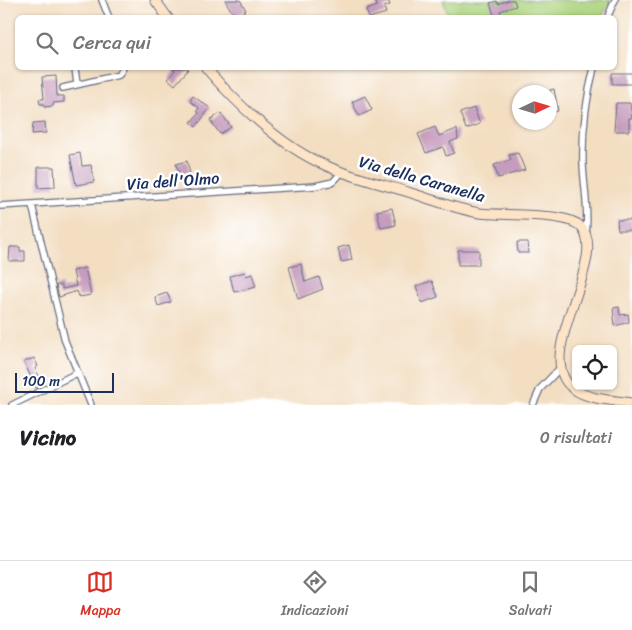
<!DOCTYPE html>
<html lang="it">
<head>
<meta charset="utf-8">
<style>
  body { margin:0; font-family:Sriracha,sans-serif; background:#f6f6f6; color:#202124 }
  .controls { position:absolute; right:15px; bottom:15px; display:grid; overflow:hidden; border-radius:8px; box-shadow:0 1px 4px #0004 }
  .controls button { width:45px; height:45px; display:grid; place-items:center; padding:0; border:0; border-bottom:1px solid #e0e0e0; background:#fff; color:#202124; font:25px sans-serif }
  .compass { position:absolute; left:512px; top:85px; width:45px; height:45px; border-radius:50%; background:#fff; box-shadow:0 1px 4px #0004; rotate:86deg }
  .scale { position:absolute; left:15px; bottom:12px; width:99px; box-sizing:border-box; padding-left:5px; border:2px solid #1b2f5e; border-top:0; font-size:14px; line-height:18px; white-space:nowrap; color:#1b2f5e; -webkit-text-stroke:4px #fff; paint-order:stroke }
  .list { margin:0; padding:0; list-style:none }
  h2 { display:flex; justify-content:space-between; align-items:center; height:65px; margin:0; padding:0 20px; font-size:21px }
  h2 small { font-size:16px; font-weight:400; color:#757577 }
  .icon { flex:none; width:28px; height:28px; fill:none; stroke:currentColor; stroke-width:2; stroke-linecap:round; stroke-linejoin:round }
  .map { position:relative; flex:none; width:632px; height:405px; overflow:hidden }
  .search { position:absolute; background:#fff; box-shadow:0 1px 4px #0004; left:15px; right:15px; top:15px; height:55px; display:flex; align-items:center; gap:12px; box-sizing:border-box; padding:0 18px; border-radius:8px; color:#757577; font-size:19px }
  .sheet { height:155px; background:#fff }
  nav { display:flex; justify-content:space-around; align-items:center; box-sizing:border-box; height:70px; border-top:1px solid #e0e0e0; background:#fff; font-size:14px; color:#757577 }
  nav a { display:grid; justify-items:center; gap:2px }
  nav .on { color:#d93025 }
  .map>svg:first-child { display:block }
</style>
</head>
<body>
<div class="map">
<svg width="632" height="405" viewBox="0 0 632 405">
  <rect width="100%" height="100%" fill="#fff"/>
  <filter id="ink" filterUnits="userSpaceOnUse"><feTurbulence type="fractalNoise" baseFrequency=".02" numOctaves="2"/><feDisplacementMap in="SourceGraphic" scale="10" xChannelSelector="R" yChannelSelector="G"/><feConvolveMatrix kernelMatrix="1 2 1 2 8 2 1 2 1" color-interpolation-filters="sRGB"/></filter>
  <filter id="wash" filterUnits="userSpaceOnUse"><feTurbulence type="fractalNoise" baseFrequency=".0096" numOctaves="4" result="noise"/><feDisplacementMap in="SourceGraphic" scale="20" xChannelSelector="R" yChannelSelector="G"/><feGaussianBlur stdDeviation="1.12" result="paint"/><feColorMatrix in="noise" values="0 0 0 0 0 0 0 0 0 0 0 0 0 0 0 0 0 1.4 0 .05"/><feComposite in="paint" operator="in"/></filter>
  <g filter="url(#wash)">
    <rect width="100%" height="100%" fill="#f3dec2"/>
    <path fill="#acd37d" stroke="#64816e" d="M 443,0 L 611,0 L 601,18 L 449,17 Z"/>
    <g id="blocks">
      <path fill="#c69cbe" d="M 225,0 L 240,0 L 246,10 L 235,17 Z
        M 375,0 L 388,0 L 390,5 L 384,7 L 386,13 L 369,18 L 366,10 L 377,6 Z
        M 509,0 L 514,0 L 516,6 L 500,11 L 501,15 L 495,18 L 490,3 L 497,1 L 498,4 Z
        M 172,68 L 188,68 L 187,71 L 175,85 L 168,79 L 175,70 Z
        M 612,73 L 632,73 L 632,84 L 612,84 Z
        M 56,76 L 57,96 L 64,96 L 64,102 L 53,103 L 53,106 L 44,107 L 44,104 L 40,104 L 39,99 L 44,99 L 42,77 Z
        M 554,89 L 558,111 L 550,112 L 550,90 Z
        M 193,96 L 210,108 L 196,127 L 191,122 L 199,113 L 197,111 L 199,108 L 190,101 Z
        M 365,96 L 372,110 L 359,116 L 352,102 Z
        M 616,103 L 630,103 L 632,118 L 629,118 L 629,131 L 614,131 Z
        M 474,108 L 480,124 L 466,129 L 460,113 Z
        M 221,113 L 231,127 L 220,134 L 210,120 Z
        M 45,122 L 46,133 L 32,134 L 33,123 Z
        M 435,127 L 439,136 L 457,129 L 458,139 L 450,142 L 454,153 L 446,156 L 443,147 L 426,153 L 418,134 Z
        M 80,153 L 82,166 L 91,165 L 94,182 L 76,185 L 70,155 Z
        M 518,153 L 525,170 L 498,178 L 494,165 L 511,160 L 509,155 Z
        M 187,161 L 190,174 L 180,177 L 176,164 Z
        M 38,167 L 54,167 L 55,187 L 38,188 Z
        M 392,208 L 396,225 L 381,228 L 377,211 Z
        M 617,220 L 632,220 L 632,230 L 618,230 Z
        M 517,242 L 528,242 L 529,253 L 518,253 Z
        M 349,245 L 352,260 L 341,262 L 338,248 Z
        M 10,247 L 20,247 L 20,251 L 25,251 L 25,261 L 9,261 Z
        M 458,250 L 479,250 L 479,265 L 458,265 Z
        M 301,264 L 305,282 L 319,277 L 323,289 L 298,299 L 289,267 Z
        M 85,268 L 91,295 L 79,297 L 77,291 L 59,297 L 56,285 L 62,285 L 62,289 L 76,286 L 73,271 Z
        M 245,272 L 246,276 L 252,274 L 256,287 L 234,292 L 230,276 Z
        M 432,281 L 438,297 L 422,303 L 416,286 Z
        M 167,293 L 171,302 L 158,306 L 155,297 Z
        M 619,307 L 620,315 L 628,314 L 629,322 L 615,326 L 613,308 Z
        M 34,358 L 38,366 L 35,368 L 43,384 L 36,388 L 24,362 Z"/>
    </g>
  </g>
  <g filter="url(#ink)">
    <use href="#blocks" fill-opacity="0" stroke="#676c81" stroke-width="1"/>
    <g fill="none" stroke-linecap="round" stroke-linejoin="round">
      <defs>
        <path id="minor" d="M 102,0 L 109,18
          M 607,18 L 615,0
          M 75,68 L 77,84
          M 63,88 L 119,75 L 123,68
          M 32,205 L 65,341 L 91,405
          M 0,206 L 315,186 L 333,182 L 342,172
          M 586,234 C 589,210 584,188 583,164 C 582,131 586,99 594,68
          M 12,405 L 77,373
          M 533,405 L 540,389 L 560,368"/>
        <path id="secondary" d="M 155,0 L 168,18
          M 206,68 C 235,102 278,143 318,162 C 347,176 378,183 408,192 C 431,199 456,209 480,213 C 504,216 565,212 580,226 C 613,256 528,358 574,389 C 589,400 614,400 632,403"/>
      </defs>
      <use href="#minor" stroke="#676c81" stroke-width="8"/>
      <use href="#secondary" stroke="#676c81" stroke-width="11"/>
      <use href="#minor" stroke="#fff" stroke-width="5.5"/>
      <use href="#secondary" stroke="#fee4c6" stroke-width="9"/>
    </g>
  </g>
  <g text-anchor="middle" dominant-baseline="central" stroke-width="5" stroke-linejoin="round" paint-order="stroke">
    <g font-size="16" fill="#1b2f5e" stroke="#fff">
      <text transform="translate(422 179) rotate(16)">Via della Caranella</text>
      <text transform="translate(173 181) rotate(-4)">Via dell'Olmo</text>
    </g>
  </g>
</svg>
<div class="controls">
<button><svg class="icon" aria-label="locate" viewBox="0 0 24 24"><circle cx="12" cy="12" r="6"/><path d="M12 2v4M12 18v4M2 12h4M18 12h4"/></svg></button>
</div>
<svg class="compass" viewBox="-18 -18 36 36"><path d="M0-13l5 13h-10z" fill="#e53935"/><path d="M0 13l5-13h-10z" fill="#757577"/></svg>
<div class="scale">100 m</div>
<div class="search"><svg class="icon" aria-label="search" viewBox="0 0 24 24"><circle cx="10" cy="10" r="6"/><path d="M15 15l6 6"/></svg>Cerca qui</div>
</div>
<section class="sheet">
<h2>Vicino<small>0 risultati</small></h2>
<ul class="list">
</ul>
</section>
<nav>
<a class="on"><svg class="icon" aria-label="map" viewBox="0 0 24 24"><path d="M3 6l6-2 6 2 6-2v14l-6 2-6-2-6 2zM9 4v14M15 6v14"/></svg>Mappa</a>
<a><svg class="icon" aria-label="directions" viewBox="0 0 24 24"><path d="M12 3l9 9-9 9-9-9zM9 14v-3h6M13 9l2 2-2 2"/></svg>Indicazioni</a>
<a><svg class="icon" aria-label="saved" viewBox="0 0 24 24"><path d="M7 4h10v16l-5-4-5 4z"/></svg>Salvati</a>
</nav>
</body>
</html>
